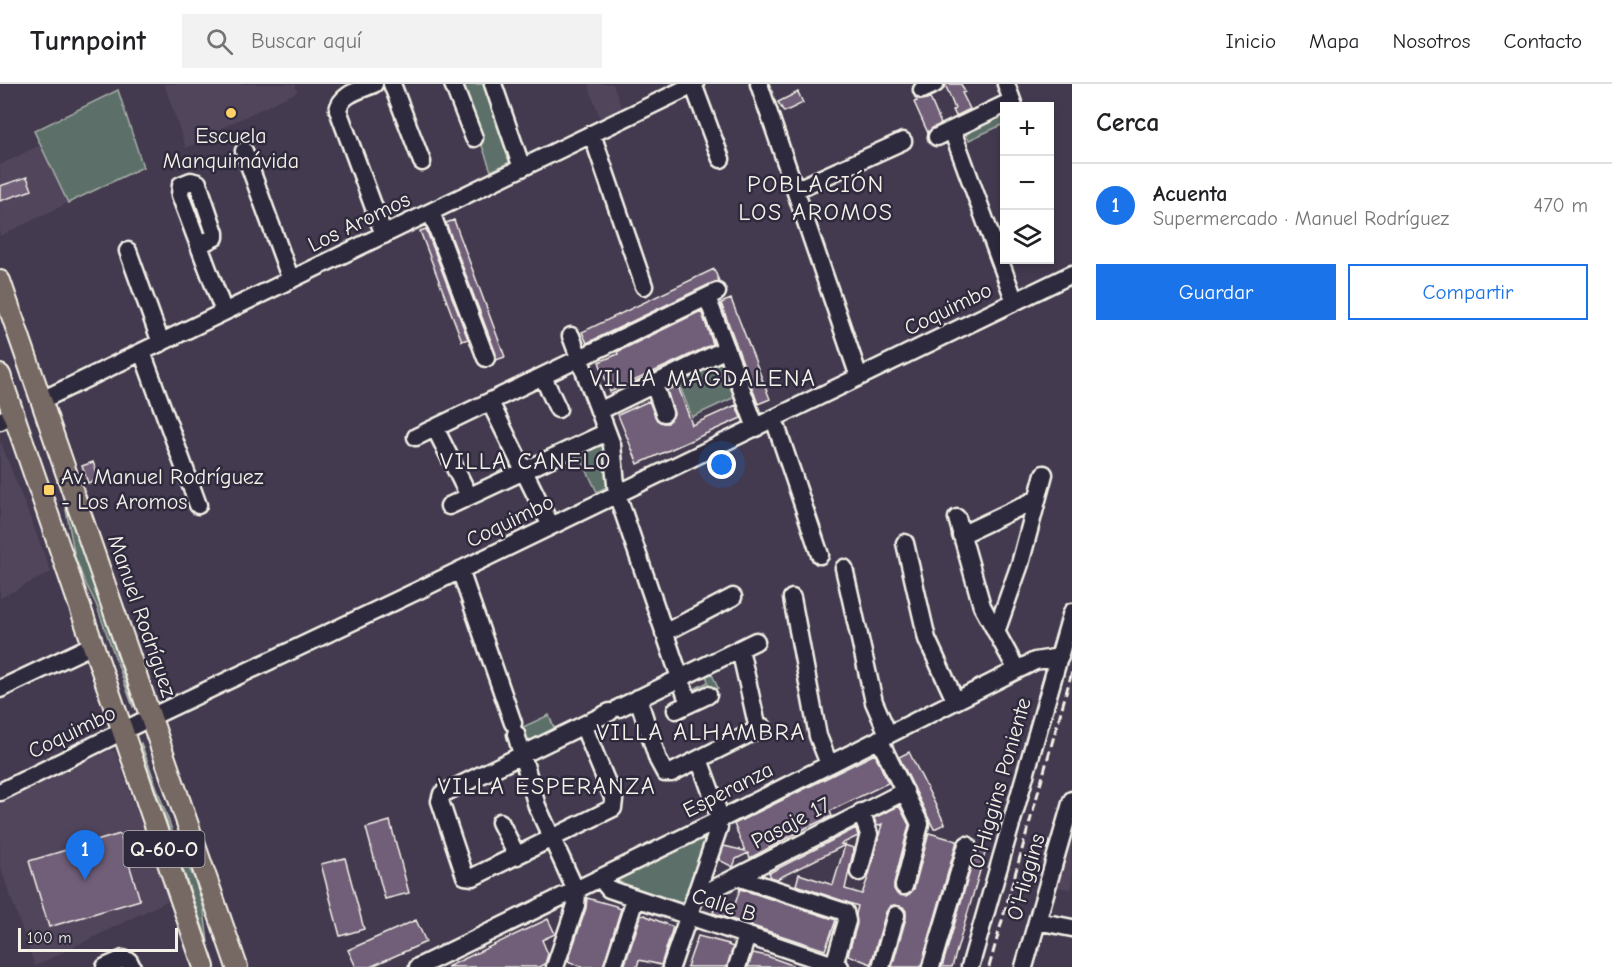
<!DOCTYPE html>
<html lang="es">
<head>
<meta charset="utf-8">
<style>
  body { margin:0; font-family:"Comic Neue",sans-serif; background:#f2f2f2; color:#202124 }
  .controls { position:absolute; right:18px; top:18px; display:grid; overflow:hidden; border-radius:0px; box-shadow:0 3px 9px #0003 }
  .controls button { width:54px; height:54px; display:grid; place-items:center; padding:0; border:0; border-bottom:2px solid #e0e0e0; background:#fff; color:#202124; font:30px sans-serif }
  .scale { position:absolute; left:18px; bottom:15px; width:160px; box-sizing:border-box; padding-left:6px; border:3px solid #f4f1e8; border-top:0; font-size:16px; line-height:21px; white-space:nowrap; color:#f4f1e8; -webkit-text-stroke:4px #2f2a3d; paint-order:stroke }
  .you { position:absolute; left:722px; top:381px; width:21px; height:21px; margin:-15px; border:4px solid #fff; border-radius:50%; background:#1a73e8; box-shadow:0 0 0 9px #1a73e833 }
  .badge { display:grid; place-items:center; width:39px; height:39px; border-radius:50%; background:#1a73e8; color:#fff; font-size:20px; font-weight:700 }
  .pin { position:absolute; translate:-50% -50px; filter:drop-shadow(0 2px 3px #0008) }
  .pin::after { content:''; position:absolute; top:32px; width:21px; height:18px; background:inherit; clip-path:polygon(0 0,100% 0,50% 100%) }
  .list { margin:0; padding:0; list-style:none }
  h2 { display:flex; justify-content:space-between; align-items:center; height:78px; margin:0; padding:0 24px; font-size:26px }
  h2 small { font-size:20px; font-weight:400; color:#757577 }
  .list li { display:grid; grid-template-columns:39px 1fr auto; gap:18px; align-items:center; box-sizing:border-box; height:84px; padding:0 24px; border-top:2px solid #e0e0e0 }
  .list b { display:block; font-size:22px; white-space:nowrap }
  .list p { margin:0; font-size:20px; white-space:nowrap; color:#757577 }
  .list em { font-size:20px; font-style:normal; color:#757577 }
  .actions { display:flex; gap:12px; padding:18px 24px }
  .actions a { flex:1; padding:14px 0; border:2px solid #1a73e8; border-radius:0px; text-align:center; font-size:21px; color:#1a73e8 }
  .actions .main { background:#1a73e8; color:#fff }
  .icon { flex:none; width:33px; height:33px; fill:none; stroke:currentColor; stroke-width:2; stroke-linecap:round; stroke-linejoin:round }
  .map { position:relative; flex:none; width:1072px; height:883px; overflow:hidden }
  header { display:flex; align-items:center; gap:36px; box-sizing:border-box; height:84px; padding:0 30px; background:#fff; border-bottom:2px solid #e0e0e0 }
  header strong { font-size:28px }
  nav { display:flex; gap:33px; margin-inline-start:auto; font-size:21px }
  .search { width:420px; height:54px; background:#f2f2f2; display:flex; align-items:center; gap:15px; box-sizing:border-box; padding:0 21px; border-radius:0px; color:#757577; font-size:22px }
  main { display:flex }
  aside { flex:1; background:#fff }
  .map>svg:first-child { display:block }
</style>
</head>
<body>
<header>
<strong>Turnpoint</strong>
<div class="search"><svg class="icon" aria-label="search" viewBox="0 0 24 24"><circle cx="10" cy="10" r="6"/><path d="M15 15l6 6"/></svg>Buscar aquí</div>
<nav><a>Inicio</a><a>Mapa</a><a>Nosotros</a><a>Contacto</a></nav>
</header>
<main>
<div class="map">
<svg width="1072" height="883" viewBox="0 0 1072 883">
  <rect width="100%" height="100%" fill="#433a4f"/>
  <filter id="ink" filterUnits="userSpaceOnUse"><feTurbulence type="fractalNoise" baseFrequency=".0167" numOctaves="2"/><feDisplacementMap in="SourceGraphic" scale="12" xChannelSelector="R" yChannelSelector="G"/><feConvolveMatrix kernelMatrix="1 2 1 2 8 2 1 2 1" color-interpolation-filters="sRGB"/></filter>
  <g filter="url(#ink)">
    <path fill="#51455c" d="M 164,0 L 295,0 L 297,8 L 215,47 L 216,50 L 186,64 Z
      M 588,0 L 613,0 L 622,24 L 600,34 Z
      M 40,61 L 68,119 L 0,152 L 0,81 Z
      M 0,356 L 51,488 L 0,514 Z
      M 110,666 L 115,667 L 169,816 L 35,882 L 0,782 L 0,720 Z
      M 1071,754 L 1072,805 L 1055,803 Z"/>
    <path fill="#5b6f69" stroke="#a8b0a8" stroke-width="1.5" d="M 460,0 L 485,0 L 511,73 L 510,78 L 491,87 Z
      M 118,6 L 143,83 L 68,119 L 34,47 Z
      M 1004,30 L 1004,40 L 969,56 L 963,45 Z
      M 722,272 L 737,312 L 692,333 L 677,295 Z
      M 600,357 L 608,373 L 608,402 L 597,408 L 578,368 Z
      M 66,426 L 68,426 L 134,622 L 133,623 L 96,520 L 83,494 L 75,473 Z
      M 711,588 L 718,604 L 691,615 L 688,608 L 708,598 L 706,590 Z
      M 549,631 L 556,649 L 527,663 L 521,644 Z
      M 141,659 L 179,766 L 195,796 L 204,826 L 208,858 L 140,660 Z
      M 703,753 L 705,755 L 705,763 L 687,819 L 679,823 L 619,801 L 618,793 Z"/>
    <path fill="#715f79" stroke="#f4f1e8" stroke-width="1.5" d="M 945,0 L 961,0 L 965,8 L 962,9 L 970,25 L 956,32 L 953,26 L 955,25 Z
      M 798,8 L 803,19 L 784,28 L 778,18 Z
      M 915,13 L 922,16 L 930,14 L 941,40 L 932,44 L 928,49 L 914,18 L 917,17 Z
      M 27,93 L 32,106 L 0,117 L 0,102 Z
      M 454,136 L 505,273 L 496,276 L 496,270 L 446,139 Z
      M 426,145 L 468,255 L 462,257 L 420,147 Z
      M 714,185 L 719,197 L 712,199 L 587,259 L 582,248 Z
      M 731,215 L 770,315 L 758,320 L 721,219 Z
      M 701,227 L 713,260 L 610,308 L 599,278 L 618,270 L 617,268 Z
      M 678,302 L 692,341 L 736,321 L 741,334 L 638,380 L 618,331 L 649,317 L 657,336 L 663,339 L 668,339 L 674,330 L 667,306 Z
      M 93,378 L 99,395 L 88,399 L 82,382 Z
      M 909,668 L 945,740 L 934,745 L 899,673 Z
      M 875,670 L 888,699 L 830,727 L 832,732 L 808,743 L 750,774 L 748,769 L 736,775 L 733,783 L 719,776 L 724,762 L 745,767 L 734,740 Z
      M 899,722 L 909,741 L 894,799 L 894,805 L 897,810 L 906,812 L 914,805 L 929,749 L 957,757 L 921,883 L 892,883 L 906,834 L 906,827 L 903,823 L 894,821 L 890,822 L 886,828 L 871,880 L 848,871 L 857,840 L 856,830 L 858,822 L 796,801 L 799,790 L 833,801 L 845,761 L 777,795 L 771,793 L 769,789 L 856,744 L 858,752 L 841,760 L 854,764 L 845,805 L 862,810 L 869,791 L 882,740 L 877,742 L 874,734 Z
      M 390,737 L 409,809 L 385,815 L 366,744 Z
      M 120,750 L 140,816 L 49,843 L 29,777 Z
      M 977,763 L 986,766 L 952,883 L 942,883 Z
      M 345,774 L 364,845 L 340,852 L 321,780 Z
      M 740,805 L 836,836 L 825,866 L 713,829 L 716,815 L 718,814 L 735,820 Z
      M 587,814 L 616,822 L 616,823 L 621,825 L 603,883 L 581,883 L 568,877 L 586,824 Z
      M 644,831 L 673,843 L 661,881 L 639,876 L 637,883 L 624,883 L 641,832 Z
      M 548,835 L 555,850 L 542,856 L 548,870 L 545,880 L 540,883 L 447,883 Z
      M 416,836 L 426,858 L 370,883 L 356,883 L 348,866 Z
      M 698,852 L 729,860 L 728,861 L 733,863 L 727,883 L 687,883 Z
      M 753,869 L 767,872 L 792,881 L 792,883 L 748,883 Z"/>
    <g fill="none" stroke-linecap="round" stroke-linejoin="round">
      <defs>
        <path id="minor" d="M 374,0 C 360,6 341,10 338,26 L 384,151
          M 392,0 L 422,78
          M 453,0 L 474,54
          M 493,0 L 522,84
          M 693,0 L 721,75
          M 759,0 L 859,293
          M 1006,0 L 1014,22
          M 922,6 L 935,0
          M 952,46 L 1015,218
          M 592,50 L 644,202
          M 937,53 L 1012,17
          M 244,67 L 291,196
          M 795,106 L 903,57
          M 431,128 L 486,274
          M 199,161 L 215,153 L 215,149 L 198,99 L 191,97 L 181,101 L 180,111 L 224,228
          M 128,167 L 161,259
          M 707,213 L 756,344
          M 571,252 L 612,361 L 617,410 L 689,620
          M 142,268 L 198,421
          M 543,293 L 558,325
          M 654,300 L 664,329
          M 42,316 L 695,0
          M 490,318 L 551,442
          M 599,327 L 726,265
          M 774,335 L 820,471
          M 0,337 L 14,330
          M 435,344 L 469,412
          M 416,353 L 717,208
          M 449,422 L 607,348
          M 957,434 L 982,522 L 1017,586
          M 961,451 L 1037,415
          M 905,459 L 927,555 L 955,616
          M 844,484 L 874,618 L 888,650
          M 460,486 L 513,639
          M 792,514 L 818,652 L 829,680
          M 996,548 L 1020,480 L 1044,390
          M 664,549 L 733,513
          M 740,565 L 758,645
          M 0,605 L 93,561
          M 638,614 L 658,676 L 665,689 L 671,689 L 763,643
          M 619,624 L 756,557
          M 676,626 L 708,611
          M 583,641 L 614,716 L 613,724 L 473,793 L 465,792 L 440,717 L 442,710 L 610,628
          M 516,650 L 537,722 L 577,809 L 576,821 L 555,883
          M 879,655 L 920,740 L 904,802
          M 0,708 L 151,633 L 417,507 L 1072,190
          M 500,738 L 517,772
          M 859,788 L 869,750 L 861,728
          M 737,793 L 845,828 L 847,837 L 834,881
          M 600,794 L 609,805 L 840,883
          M 697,806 L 706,808 L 713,805 L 905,707
          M 1037,837 L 1072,844
          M 105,883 L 123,875 L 129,877 L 132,883
          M 418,883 L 719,736 L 1017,586 L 1035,577 L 1060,573
          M 613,883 L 635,815
          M 671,883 L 719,743 L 717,724 L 699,675
          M 737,883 L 747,852
          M 881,883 L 896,831
          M 931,883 L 967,761
          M 970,883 L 1072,528
          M 1024,883 L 1072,716"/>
        <path id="major" d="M 0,197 L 237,883
          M 0,291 L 204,883"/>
      </defs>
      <use href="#minor" stroke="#f4f1e8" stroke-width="21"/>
      <use href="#major" stroke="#f4f1e8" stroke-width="24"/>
      <use href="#minor" stroke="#2f2a3d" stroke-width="16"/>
      <use href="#major" stroke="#766964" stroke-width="20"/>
      <path stroke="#f4f1e8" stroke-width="3" stroke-dasharray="9 4.5" stroke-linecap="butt" d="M 989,883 L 1072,588"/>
    </g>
  </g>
  <g fill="#ffd166" stroke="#2f2a3d" stroke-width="2">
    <circle cx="231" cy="29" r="6"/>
    <rect x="43" y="400" width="12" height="12" rx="3"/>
  </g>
  <g text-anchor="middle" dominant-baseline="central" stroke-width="5" stroke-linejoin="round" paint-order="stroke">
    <rect fill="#2f2a3d" stroke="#b9b5b5" stroke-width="1.5" x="123.5" y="747" width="81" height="36" rx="4.5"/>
    <g font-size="21" font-weight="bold" fill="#f4f1e8">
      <text x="164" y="765">Q-60-O</text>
    </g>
    <g font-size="22" fill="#f4f1e8" stroke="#2f2a3d">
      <text x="231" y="52">Escuela<tspan x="231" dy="25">Manquimávida</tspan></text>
      <text x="61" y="393" text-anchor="start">Av. Manuel Rodríguez<tspan x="61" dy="25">- Los Aromos</tspan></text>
    </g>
    <g font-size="22" fill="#f4f1e8" stroke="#2f2a3d">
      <text transform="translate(359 138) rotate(-26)">Los Aromos</text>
      <text transform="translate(948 225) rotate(-26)">Coquimbo</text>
      <text transform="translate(510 437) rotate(-26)">Coquimbo</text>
      <text transform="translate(142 532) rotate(71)">Manuel Rodríguez</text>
      <text transform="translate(72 648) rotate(-26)">Coquimbo</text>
      <text transform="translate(1000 699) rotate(-74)">O'Higgins Poniente</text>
      <text transform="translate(728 706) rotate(-27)">Esperanza</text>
      <text transform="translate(791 739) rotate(-28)">Pasaje 17</text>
      <text transform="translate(1026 793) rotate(-74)">O'Higgins</text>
      <text transform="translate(724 821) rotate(18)">Calle B</text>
    </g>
    <g font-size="24" letter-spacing="1.5" fill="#f4f1e8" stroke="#2f2a3d">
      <text x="816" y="100">POBLACIÓN<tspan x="816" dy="28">LOS AROMOS</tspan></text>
      <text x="703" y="294">VILLA MAGDALENA</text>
      <text x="526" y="377">VILLA CANELO</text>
      <text x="701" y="648">VILLA ALHAMBRA</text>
      <text x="547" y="702">VILLA ESPERANZA</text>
    </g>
  </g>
</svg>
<div class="controls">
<button>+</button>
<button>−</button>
<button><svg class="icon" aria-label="layers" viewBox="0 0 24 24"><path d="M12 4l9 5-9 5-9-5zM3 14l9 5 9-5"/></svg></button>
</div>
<div class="scale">100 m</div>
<div class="you"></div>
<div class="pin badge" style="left:85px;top:796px">1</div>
</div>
<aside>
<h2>Cerca<small></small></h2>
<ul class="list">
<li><span class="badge">1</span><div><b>Acuenta</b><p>Supermercado · Manuel Rodríguez</p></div><em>470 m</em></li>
</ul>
<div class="actions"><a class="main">Guardar</a><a>Compartir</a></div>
</aside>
</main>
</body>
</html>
